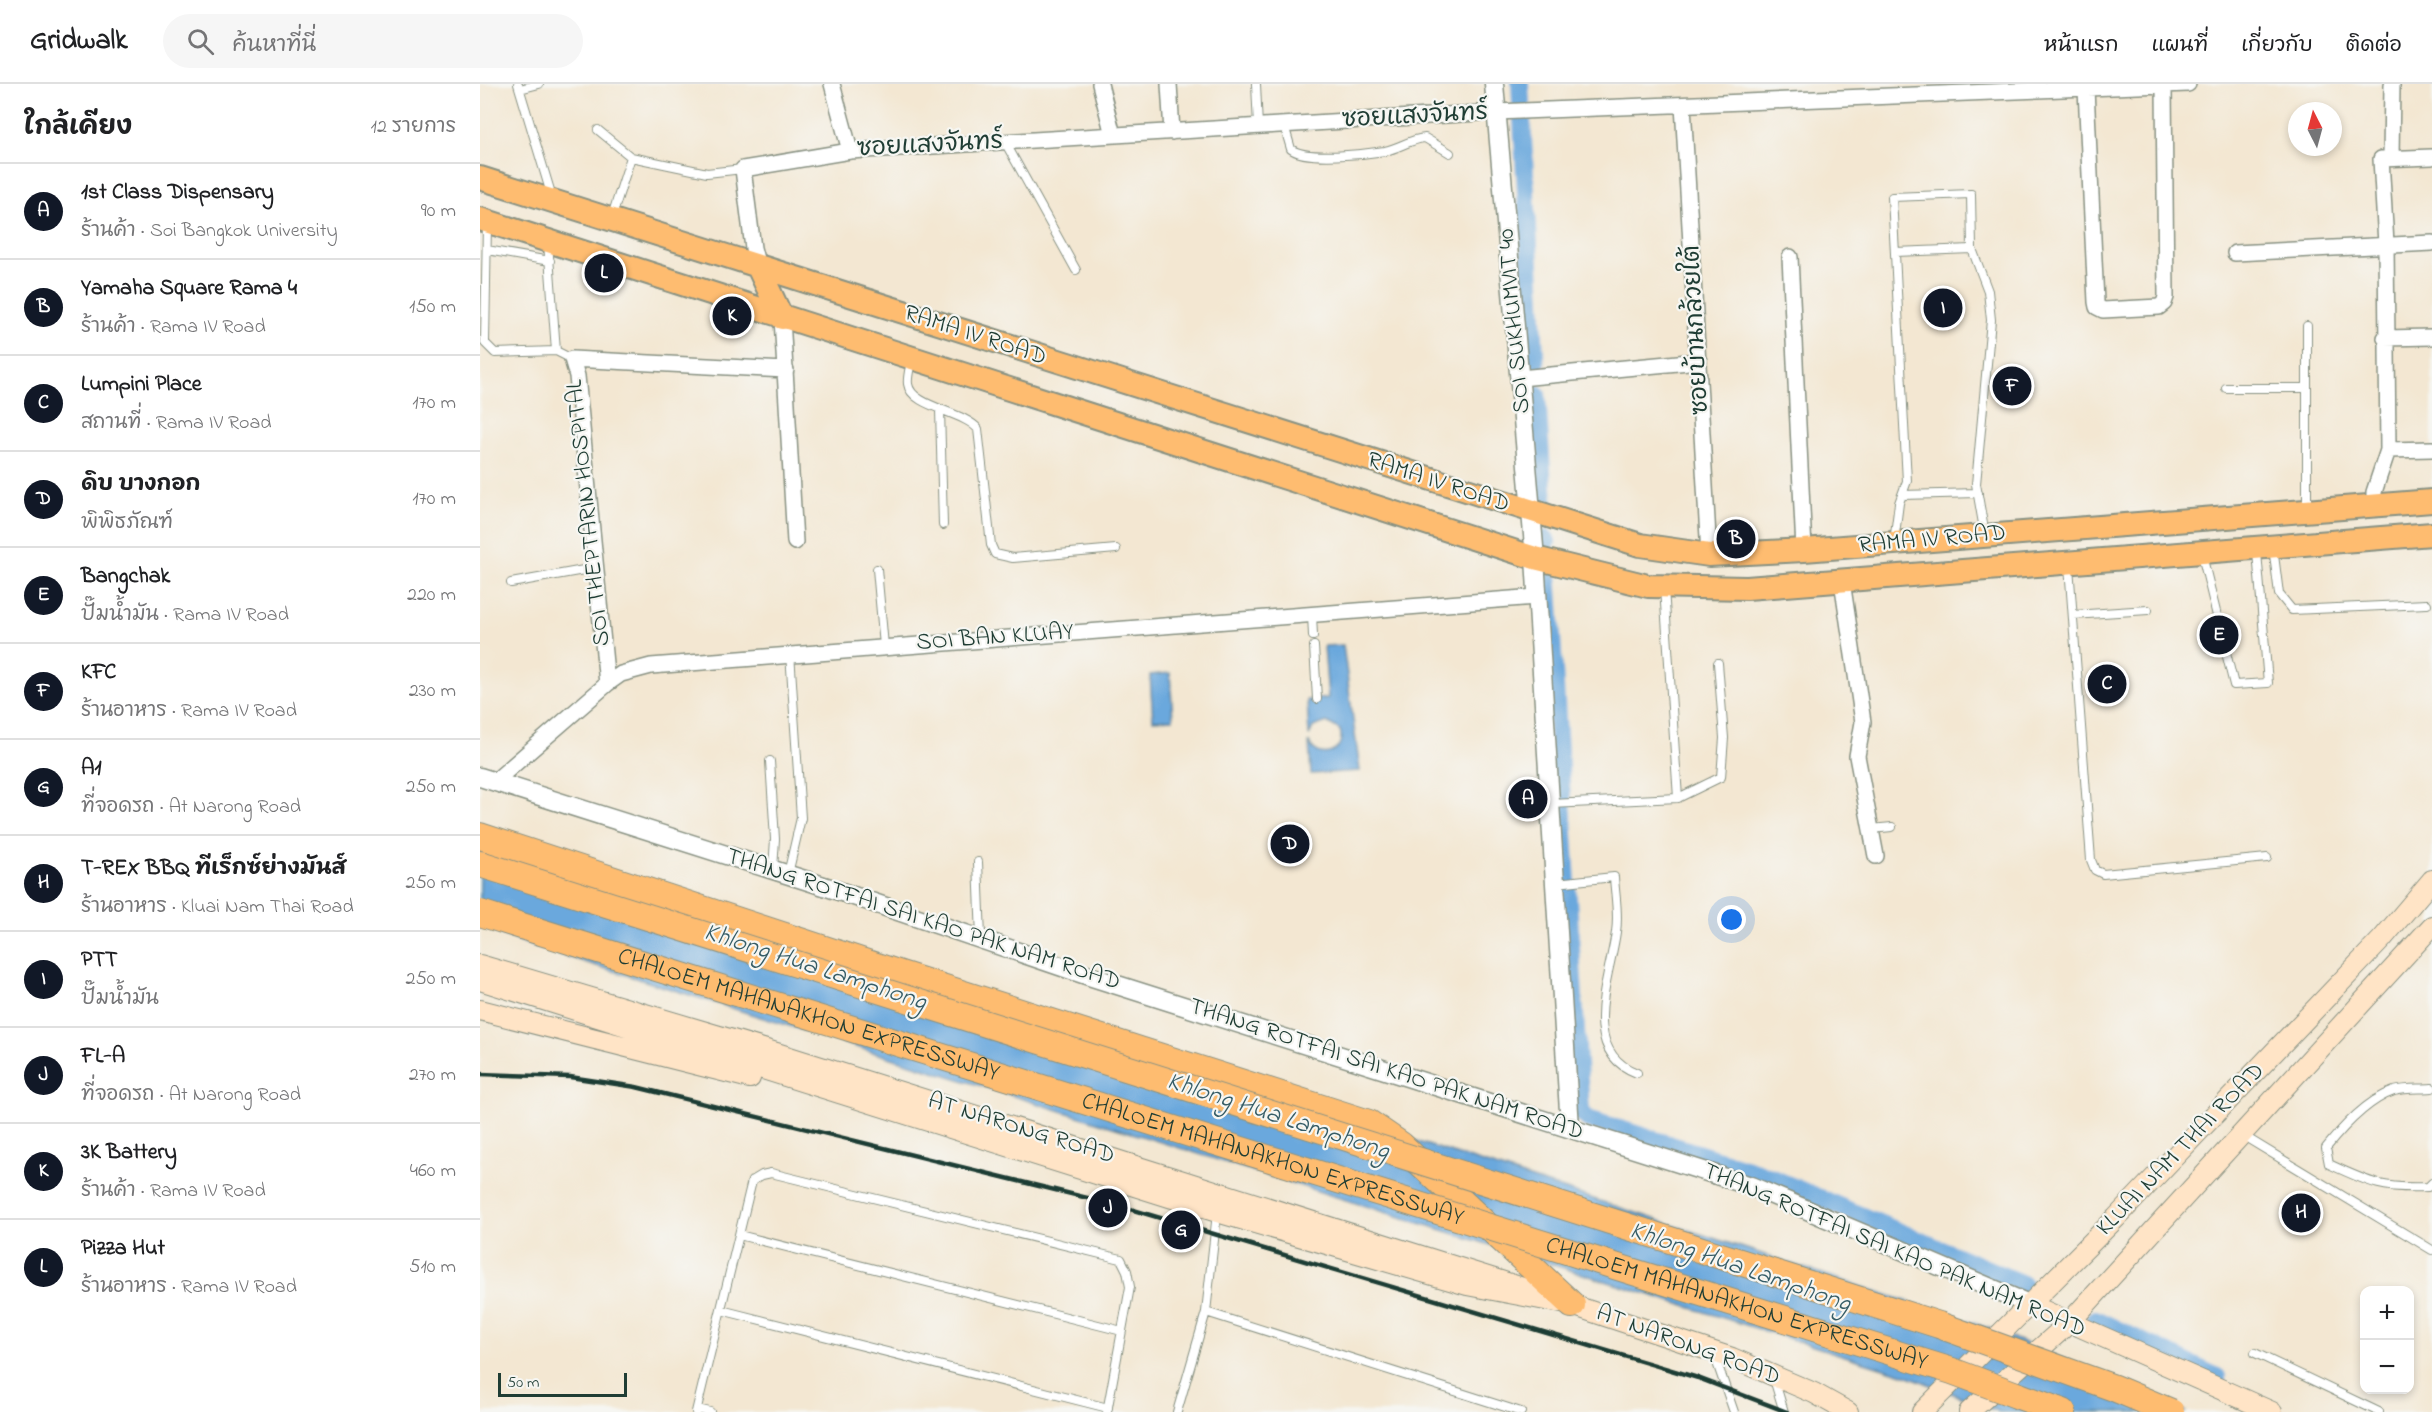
<!DOCTYPE html>
<html lang="th">
<head>
<meta charset="utf-8">
<style>
  body { margin:0; font-family:"Indie Flower","Playpen Sans Thai",sans-serif; background:#f6f6f6; color:#202124 }
  .controls { position:absolute; right:18px; bottom:18px; display:grid; overflow:hidden; border-radius:12px; box-shadow:0 3px 9px #0003 }
  .controls button { width:54px; height:54px; display:grid; place-items:center; padding:0; border:0; border-bottom:2px solid #e0e0e0; background:#fff; color:#202124; font:30px sans-serif }
  .compass { position:absolute; left:1808px; top:18px; width:54px; height:54px; border-radius:50%; background:#fff; box-shadow:0 3px 9px #0003; rotate:354deg }
  .scale { position:absolute; left:18px; bottom:15px; width:129px; box-sizing:border-box; padding-left:6px; border:3px solid #1f3d34; border-top:0; font-size:16px; line-height:21px; white-space:nowrap; color:#1f3d34; -webkit-text-stroke:4px #f6f6f2; paint-order:stroke }
  .you { position:absolute; left:1252px; top:836px; width:21px; height:21px; margin:-15px; border:4px solid #fff; border-radius:50%; background:#1a73e8; box-shadow:0 0 0 9px #1a73e833 }
  .badge { display:grid; place-items:center; width:39px; height:39px; border-radius:50%; background:#111827; color:#fff; font-size:20px; font-weight:700 }
  .pin { position:absolute; translate:-50% -50%; border:3px solid #fff; box-shadow:0 2px 6px #0006 }
  .list { margin:0; padding:0; list-style:none }
  h2 { display:flex; justify-content:space-between; align-items:center; height:78px; margin:0; padding:0 24px; font-size:26px }
  h2 small { font-size:20px; font-weight:400; color:#757577 }
  .list li { display:grid; grid-template-columns:39px 1fr auto; gap:18px; align-items:center; box-sizing:border-box; height:96px; padding:0 24px; border-top:2px solid #e0e0e0 }
  .list b { display:block; font-size:22px; white-space:nowrap }
  .list p { margin:0; font-size:20px; white-space:nowrap; color:#757577 }
  .list em { font-size:20px; font-style:normal; color:#757577 }
  .icon { flex:none; width:33px; height:33px; fill:none; stroke:currentColor; stroke-width:2; stroke-linecap:round; stroke-linejoin:round }
  .map { position:relative; flex:none; width:1952px; height:1328px; overflow:hidden }
  header { display:flex; align-items:center; gap:36px; box-sizing:border-box; height:84px; padding:0 30px; background:#fff; border-bottom:2px solid #e0e0e0 }
  header strong { font-size:28px }
  nav { display:flex; gap:33px; margin-inline-start:auto; font-size:21px }
  .search { width:420px; height:54px; background:#f6f6f6; display:flex; align-items:center; gap:15px; box-sizing:border-box; padding:0 21px; border-radius:33px; color:#757577; font-size:22px }
  main { display:flex }
  aside { flex:1; background:#fff }
  .map>svg:first-child { display:block }
</style>
</head>
<body>
<header>
<strong>Gridwalk</strong>
<div class="search"><svg class="icon" aria-label="search" viewBox="0 0 24 24"><circle cx="10" cy="10" r="6"/><path d="M15 15l6 6"/></svg>ค้นหาที่นี่</div>
<nav><a>หน้าแรก</a><a>แผนที่</a><a>เกี่ยวกับ</a><a>ติดต่อ</a></nav>
</header>
<main>
<aside>
<h2>ใกล้เคียง<small>12 รายการ</small></h2>
<ul class="list">
<li><span class="badge">A</span><div><b>1st Class Dispensary</b><p>ร้านค้า · Soi Bangkok University</p></div><em>90 m</em></li>
<li><span class="badge">B</span><div><b>Yamaha Square Rama 4</b><p>ร้านค้า · Rama IV Road</p></div><em>150 m</em></li>
<li><span class="badge">C</span><div><b>Lumpini Place</b><p>สถานที่ · Rama IV Road</p></div><em>170 m</em></li>
<li><span class="badge">D</span><div><b>ดิบ บางกอก</b><p>พิพิธภัณฑ์</p></div><em>170 m</em></li>
<li><span class="badge">E</span><div><b>Bangchak</b><p>ปั๊มน้ำมัน · Rama IV Road</p></div><em>220 m</em></li>
<li><span class="badge">F</span><div><b>KFC</b><p>ร้านอาหาร · Rama IV Road</p></div><em>230 m</em></li>
<li><span class="badge">G</span><div><b>A1</b><p>ที่จอดรถ · At Narong Road</p></div><em>250 m</em></li>
<li><span class="badge">H</span><div><b>T-REX BBQ ทีเร็กซ์ย่างมันส์</b><p>ร้านอาหาร · Kluai Nam Thai Road</p></div><em>250 m</em></li>
<li><span class="badge">I</span><div><b>PTT</b><p>ปั๊มน้ำมัน</p></div><em>250 m</em></li>
<li><span class="badge">J</span><div><b>FL-A</b><p>ที่จอดรถ · At Narong Road</p></div><em>270 m</em></li>
<li><span class="badge">K</span><div><b>3K Battery</b><p>ร้านค้า · Rama IV Road</p></div><em>460 m</em></li>
<li><span class="badge">L</span><div><b>Pizza Hut</b><p>ร้านอาหาร · Rama IV Road</p></div><em>510 m</em></li>
</ul>
</aside>
<div class="map">
<svg width="1952" height="1328" viewBox="0 0 1952 1328">
  <rect width="100%" height="100%" fill="#f6f6f2"/>
  <filter id="ink" filterUnits="userSpaceOnUse"><feTurbulence type="fractalNoise" baseFrequency=".0167" numOctaves="2"/><feDisplacementMap in="SourceGraphic" scale="12" xChannelSelector="R" yChannelSelector="G"/><feConvolveMatrix kernelMatrix="1 2 1 2 8 2 1 2 1" color-interpolation-filters="sRGB"/></filter>
  <filter id="wash" filterUnits="userSpaceOnUse"><feTurbulence type="fractalNoise" baseFrequency=".008" numOctaves="4" result="noise"/><feDisplacementMap in="SourceGraphic" scale="24" xChannelSelector="R" yChannelSelector="G"/><feGaussianBlur stdDeviation="1.35" result="paint"/><feColorMatrix in="noise" values="0 0 0 0 0 0 0 0 0 0 0 0 0 0 0 0 0 1.4 0 .05"/><feComposite in="paint" operator="in"/></filter>
  <g filter="url(#wash)">
    <rect width="100%" height="100%" fill="#f3e7d2"/>
    <path fill="#6ba8dd" stroke="#457288" stroke-width="1.5" d="M 863,561 L 880,687 L 831,690 L 829,658 C 838,679 867,669 860,646 L 847,638 L 833,643 L 829,652 L 827,616 L 848,614 L 844,562 Z
      M 690,589 L 693,635 L 673,636 L 670,591 Z
      M 0,759 L 957,1064 L 1512,1245 L 1707,1328 L 1519,1328 L 1426,1291 L 50,861 L 0,842 Z"/>
    <g fill="none" stroke-linecap="round" stroke-linejoin="round">
      <path stroke="#6ba8dd" stroke-width="18" d="M 1040,0 L 1056,289
        M 1057,310 L 1064,419
        M 1066,455 L 1067,458
        M 1068,487 L 1101,1028 L 1108,1035 L 1278,1088 L 1543,1200
        M 1615,1235 L 1737,1293 L 1737,1300"/>
    </g>
  </g>
  <g filter="url(#ink)">
    <g fill="none" stroke-linecap="round" stroke-linejoin="round">
      <defs>
        <path id="service" d="M 38,0 L 72,113
          M 776,0 L 778,43
          M 40,5 L 59,0
          M 804,41 L 811,65 C 826,77 886,70 905,67 C 919,64 931,55 945,54 L 970,69
          M 118,46 L 151,73 L 227,89 L 263,85
          M 525,58 L 596,186
          M 132,132 L 151,73
          M 7,139 L 5,259 L 15,269 L 76,267 L 92,275
          M 68,159 L 76,267
          M 7,166 L 70,177
          M 1415,168 L 1492,165
          M 1827,242 L 1827,424
          M 431,277 C 430,284 427,293 428,300 C 431,323 483,327 498,345 L 511,461 L 515,470 L 533,474 L 636,465
          M 1746,304 L 1827,304
          M 460,325 L 463,441
          M 1422,411 L 1498,409
          M 1414,458 L 1419,419 L 1427,397 L 1412,113 L 1491,110 L 1492,165 L 1508,207 L 1511,236 L 1496,400 L 1505,451
          M 1793,463 L 1799,510 L 1812,526 L 1947,520
          M 1722,471 L 1754,601 L 1788,599 L 1777,468
          M 1589,482 L 1611,776 L 1615,786 L 1623,790 L 1787,774
          M 397,485 L 404,562
          M 31,499 L 115,484
          M 832,530 L 833,552
          M 1593,531 L 1668,526
          M 834,562 L 837,615
          M 290,677 L 295,755 L 293,785
          M 1198,714 L 1241,693 L 1244,654 L 1238,579
          M 1071,720 L 1198,714 L 1184,504
          M 1391,745 L 1412,743
          M 498,778 L 501,854
          M 308,790 L 321,734 L 310,569
          M 1076,799 L 1134,793 C 1135,811 1139,830 1136,848 C 1130,893 1098,967 1157,989
          M 1952,1004 C 1940,1005 1926,1004 1914,1007 C 1887,1016 1863,1043 1846,1064 L 1849,1080 C 1890,1099 1902,1105 1948,1103 L 1952,1099
          M 1762,1051 L 1952,1166
          M 737,1129 L 726,1228 L 1041,1328
          M 259,1151 L 642,1247
          M 241,1226 L 628,1324
          M 1775,1269 L 1899,1328
          M 1234,1270 L 1254,1328
          M 1294,1295 L 1304,1328
          M 217,1325 L 230,1328
          M 216,1328 L 272,1097 L 282,1091 L 291,1089 L 641,1175 L 647,1187 L 650,1203 L 627,1328
          M 697,1328 L 726,1228"/>
        <path id="minor" d="M 352,0 L 370,67
          M 620,0 L 633,51
          M 689,0 L 692,48
          M 1606,5 L 1616,218 L 1617,223 L 1623,226 L 1679,223 L 1684,219 L 1686,213 L 1684,2
          M 1203,21 L 1229,471
          M 1911,74 L 1912,0
          M 1755,169 L 1952,159
          M 1310,173 L 1324,466
          M 278,183 L 273,164 L 263,85 L 370,67 L 1016,28 L 1708,0
          M 302,234 L 315,458
          M 1905,254 L 1952,253
          M 1040,294 L 1219,277
          M 1908,366 L 1952,365
          M 1894,421 L 1894,408 L 1908,366 L 1906,160 L 1901,75 L 1952,73
          M 1362,497 L 1383,638 L 1377,672 L 1396,772
          M 127,600 L 97,292 L 92,275 L 306,286
          M 14,698 L 127,600 L 141,590 L 171,582 L 1056,513"/>
        <path id="tertiary" d="M 1014,0 L 1055,474 L 1090,1044
          M 0,693 L 347,803 L 612,893 L 1271,1102 L 1551,1221"/>
        <path id="secondary" d="M 0,881 L 300,970 L 1046,1205
          M 0,896 L 737,1128 L 987,1201 L 1092,1221 L 1252,1274 L 1334,1309 L 1368,1328
          M 0,926 L 270,994
          M 1551,1221 L 1792,1328
          M 1442,1328 L 1636,1134 L 1902,855 L 1952,796
          M 1489,1328 L 1589,1239 L 1952,842"/>
        <path id="primary" d="M 0,94 L 1160,461 L 1229,471 L 1324,466 L 1952,417
          M 0,135 L 1055,474 L 1168,502 L 1267,504 L 1952,450
          M 278,183 L 302,234"/>
        <path id="motorway" d="M 0,752 L 421,890 L 889,1039 L 921,1061 L 1092,1221
          M 1539,1312 L 1583,1328"/>
      </defs>
      <use href="#service" stroke="#899283" stroke-width="10"/>
      <use href="#minor" stroke="#899283" stroke-width="18"/>
      <use href="#tertiary" stroke="#899283" stroke-width="21"/>
      <use href="#secondary" stroke="#899283" stroke-width="22"/>
      <use href="#primary" stroke="#899283" stroke-width="26"/>
      <use href="#motorway" stroke="#899283" stroke-width="28"/>
      <use href="#service" stroke="#fff" stroke-width="8"/>
      <use href="#minor" stroke="#fff" stroke-width="15"/>
      <use href="#tertiary" stroke="#fff" stroke-width="18"/>
      <use href="#secondary" stroke="#ffe4c6" stroke-width="20"/>
      <use href="#primary" stroke="#febc70" stroke-width="22"/>
      <use href="#motorway" stroke="#febc70" stroke-width="26"/>
      <path stroke="#1f3d34" stroke-width="4.5" d="M 0,990 L 90,993 L 156,1003 L 640,1122 L 1218,1294 L 1307,1328"/>
      <defs>
        <g id="motorway-bridge">
          <path d="M 0,780 L 1459,1241 L 1634,1304 L 1691,1328"/>
          <path id="s1" d="M 0,829 L 1472,1287 L 1539,1312"/>
        </g>
      </defs>
      <use href="#motorway-bridge" stroke="#899283" stroke-width="28" stroke-linecap="butt"/>
      <use href="#motorway-bridge" stroke="#febc70" stroke-width="26"/>
    </g>
  </g>
  <g text-anchor="middle" dominant-baseline="central" stroke-width="4.5" stroke-linejoin="round" paint-order="stroke">
    <g font-size="24" fill="#1f3d34" stroke="#f6f6f2">
      <text transform="translate(935 33) rotate(-3)">ซอยแสงจันทร์</text>
      <text transform="translate(450 62) rotate(-3)">ซอยแสงจันทร์</text>
      <text transform="translate(1035 237) rotate(-95)">SOI SUKHUMVIT 40</text>
      <text transform="translate(1217 246) rotate(-93)">ซอยบ้านกล้วยใต้</text>
      <text transform="translate(495 252) rotate(18)">RAMA IV ROAD</text>
      <text transform="translate(958 399) rotate(18)">RAMA IV ROAD</text>
      <text transform="translate(109 429) rotate(-96)">SOI THEPTARIN HOSPITAL</text>
      <text transform="translate(1452 456) rotate(-5)">RAMA IV ROAD</text>
      <text transform="translate(515 554) rotate(-4)">SOI BAN KLUAY</text>
      <text transform="translate(443 836) rotate(18)">THANG ROTFAI SAI KAO PAK NAM ROAD</text>
      <text stroke="none"><textPath href="#s1" startOffset="344">CHALOEM MAHANAKHON EXPRESSWAY</textPath></text>
      <text transform="translate(906 986) rotate(18)">THANG ROTFAI SAI KAO PAK NAM ROAD</text>
      <text transform="translate(541 1045) rotate(17)">AT NARONG ROAD</text>
      <text transform="translate(1701 1066) rotate(-46)">KLUAI NAM THAI ROAD</text>
      <text stroke="none"><textPath href="#s1" startOffset="830">CHALOEM MAHANAKHON EXPRESSWAY</textPath></text>
      <text transform="translate(1414 1167) rotate(23)">THANG ROTFAI SAI KAO PAK NAM ROAD</text>
      <text stroke="none"><textPath href="#s1" startOffset="1316">CHALOEM MAHANAKHON EXPRESSWAY</textPath></text>
      <text transform="translate(1208 1262) rotate(20)">AT NARONG ROAD</text>
    </g>
    <g font-size="26" font-style="italic" fill="#365d67" stroke="#f6f6f2">
      <text transform="translate(335 884) rotate(18)">Khlong Hua Lamphong</text>
      <text transform="translate(798 1033) rotate(18)">Khlong Hua Lamphong</text>
      <text transform="translate(1260 1184) rotate(19)">Khlong Hua Lamphong</text>
    </g>
  </g>
</svg>
<div class="controls">
<button>+</button>
<button>−</button>
</div>
<svg class="compass" viewBox="-18 -18 36 36"><path d="M0-13l5 13h-10z" fill="#e53935"/><path d="M0 13l5-13h-10z" fill="#757577"/></svg>
<div class="scale">50 m</div>
<div class="you"></div>
<div class="pin badge" style="left:1048px;top:715px">A</div>
<div class="pin badge" style="left:1256px;top:455px">B</div>
<div class="pin badge" style="left:1627px;top:600px">C</div>
<div class="pin badge" style="left:810px;top:760px">D</div>
<div class="pin badge" style="left:1739px;top:551px">E</div>
<div class="pin badge" style="left:1532px;top:302px">F</div>
<div class="pin badge" style="left:701px;top:1146px">G</div>
<div class="pin badge" style="left:1821px;top:1129px">H</div>
<div class="pin badge" style="left:1463px;top:224px">I</div>
<div class="pin badge" style="left:628px;top:1124px">J</div>
<div class="pin badge" style="left:252px;top:232px">K</div>
<div class="pin badge" style="left:124px;top:189px">L</div>
</div>
</main>
</body>
</html>
